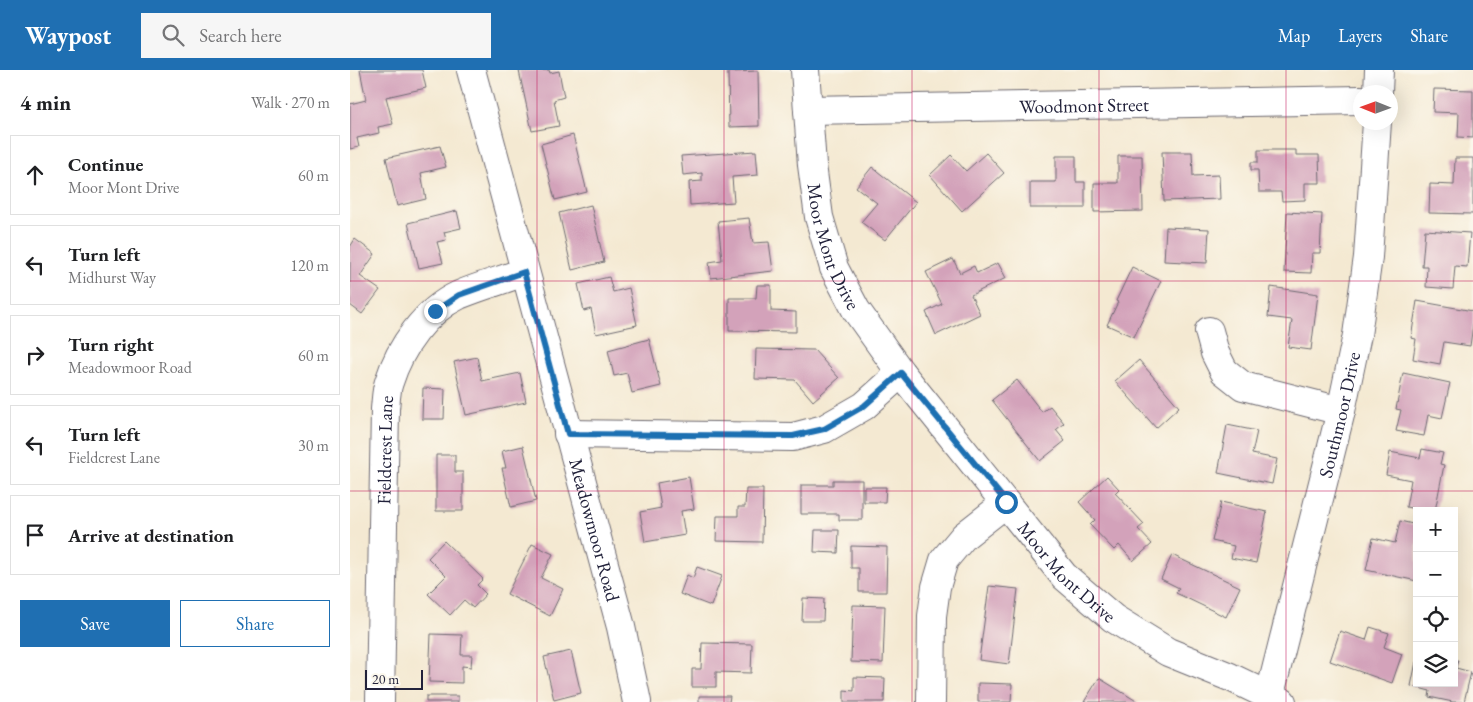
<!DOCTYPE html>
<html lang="en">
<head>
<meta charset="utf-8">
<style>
  body { margin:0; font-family:"EB Garamond",serif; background:#f6f6f6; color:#202124 }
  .controls { position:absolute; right:15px; bottom:15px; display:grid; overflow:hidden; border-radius:0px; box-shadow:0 5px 20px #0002 }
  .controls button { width:45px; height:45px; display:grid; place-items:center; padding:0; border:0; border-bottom:1px solid #e0e0e0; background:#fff; color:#202124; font:25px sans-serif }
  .compass { position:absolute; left:1003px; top:15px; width:45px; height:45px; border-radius:50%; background:#fff; box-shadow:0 5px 20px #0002; rotate:271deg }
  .scale { position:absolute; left:15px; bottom:12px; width:58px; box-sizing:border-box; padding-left:5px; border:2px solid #22223b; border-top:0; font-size:14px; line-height:18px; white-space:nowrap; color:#22223b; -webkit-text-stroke:4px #fbf7ec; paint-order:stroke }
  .stop { position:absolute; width:15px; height:15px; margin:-11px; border:4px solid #1f6fb2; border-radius:50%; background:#fff }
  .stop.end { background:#1f6fb2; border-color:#fff; box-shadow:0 1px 5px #0008 }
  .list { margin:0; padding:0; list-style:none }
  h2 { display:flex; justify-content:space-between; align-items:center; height:65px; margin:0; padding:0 20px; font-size:21px }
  h2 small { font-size:16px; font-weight:400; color:#757577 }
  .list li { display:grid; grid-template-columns:32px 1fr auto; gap:15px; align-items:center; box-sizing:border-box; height:80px; margin:0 10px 10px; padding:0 10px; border:1px solid #e0e0e0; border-radius:0px }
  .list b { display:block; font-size:19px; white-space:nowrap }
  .list p { margin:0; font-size:16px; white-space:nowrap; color:#757577 }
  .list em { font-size:16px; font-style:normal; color:#757577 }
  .actions { display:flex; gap:10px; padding:15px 20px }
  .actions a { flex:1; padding:11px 0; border:1px solid #1f6fb2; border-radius:0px; text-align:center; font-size:18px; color:#1f6fb2 }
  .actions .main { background:#1f6fb2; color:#fff }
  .icon { flex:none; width:28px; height:28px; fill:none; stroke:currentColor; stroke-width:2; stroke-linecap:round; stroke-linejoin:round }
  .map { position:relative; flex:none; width:1123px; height:632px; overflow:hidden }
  header { display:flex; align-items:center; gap:30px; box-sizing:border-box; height:70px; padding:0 25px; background:#1f6fb2; color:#fff }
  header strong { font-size:24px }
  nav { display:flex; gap:28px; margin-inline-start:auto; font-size:18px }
  .search { width:350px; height:45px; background:#f6f6f6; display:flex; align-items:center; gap:12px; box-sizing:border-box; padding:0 18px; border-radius:0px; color:#757577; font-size:19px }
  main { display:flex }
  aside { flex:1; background:#fff }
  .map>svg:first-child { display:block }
</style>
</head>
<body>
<header>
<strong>Waypost</strong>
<div class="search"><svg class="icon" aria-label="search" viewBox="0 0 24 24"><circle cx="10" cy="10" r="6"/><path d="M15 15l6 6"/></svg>Search here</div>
<nav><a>Map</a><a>Layers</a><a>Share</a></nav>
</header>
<main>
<aside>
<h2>4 min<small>Walk · 270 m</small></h2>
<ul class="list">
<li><svg class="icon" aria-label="ahead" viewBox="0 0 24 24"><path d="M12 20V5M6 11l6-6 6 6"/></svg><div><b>Continue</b><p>Moor Mont Drive</p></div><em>60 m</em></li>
<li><svg class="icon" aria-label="left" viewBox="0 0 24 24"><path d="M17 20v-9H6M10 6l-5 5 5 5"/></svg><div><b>Turn left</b><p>Midhurst Way</p></div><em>120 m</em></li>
<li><svg class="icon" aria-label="right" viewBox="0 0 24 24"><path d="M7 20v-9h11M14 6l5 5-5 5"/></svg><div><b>Turn right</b><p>Meadowmoor Road</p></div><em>60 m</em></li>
<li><svg class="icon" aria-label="left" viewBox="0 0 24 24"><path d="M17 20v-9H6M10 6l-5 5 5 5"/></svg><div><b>Turn left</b><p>Fieldcrest Lane</p></div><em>30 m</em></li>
<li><svg class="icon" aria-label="arrive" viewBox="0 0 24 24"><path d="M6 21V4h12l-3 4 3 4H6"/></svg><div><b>Arrive at destination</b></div></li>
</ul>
<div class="actions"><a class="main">Save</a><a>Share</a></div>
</aside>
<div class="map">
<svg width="1123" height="632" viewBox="0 0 1123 632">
  <rect width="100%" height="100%" fill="#fbf7ec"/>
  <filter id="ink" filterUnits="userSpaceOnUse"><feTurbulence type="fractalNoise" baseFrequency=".02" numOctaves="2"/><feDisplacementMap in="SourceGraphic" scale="10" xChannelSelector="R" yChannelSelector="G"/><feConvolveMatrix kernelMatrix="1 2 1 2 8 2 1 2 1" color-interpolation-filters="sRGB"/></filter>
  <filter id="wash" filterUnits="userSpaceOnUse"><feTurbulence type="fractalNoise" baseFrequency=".0096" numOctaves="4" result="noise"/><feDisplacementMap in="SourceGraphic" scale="20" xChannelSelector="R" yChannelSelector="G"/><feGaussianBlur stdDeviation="1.12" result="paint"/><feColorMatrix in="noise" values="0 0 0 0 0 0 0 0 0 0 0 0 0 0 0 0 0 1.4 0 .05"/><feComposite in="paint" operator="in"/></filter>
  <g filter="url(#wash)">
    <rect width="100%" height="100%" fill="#f4e9d2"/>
    <g id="blocks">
      <path fill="#d3a2ba" d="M 10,0 L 72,0 L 76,18 L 36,27 L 43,54 L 28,57 L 29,63 L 7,68 L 9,77 L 0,79 L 0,34 L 16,30 Z
        M 199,0 L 200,3 L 209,1 L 214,27 L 204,30 L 209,56 L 182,61 L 169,1 Z
        M 408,1 L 409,56 L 379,57 L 378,2 Z
        M 1084,19 L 1123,20 L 1123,68 L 1108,67 L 1109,43 L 1083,42 Z
        M 223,65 L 237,122 L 205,130 L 191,74 Z
        M 90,76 L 96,97 L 71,103 L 76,129 L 47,136 L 36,88 Z
        M 908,80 L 946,80 L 946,85 L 969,85 L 970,113 L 955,113 L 955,130 L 932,131 L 931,122 L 909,122 L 908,100 L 901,100 L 901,92 L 908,92 Z
        M 406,81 L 408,105 L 382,107 L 384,132 L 340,135 L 339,112 L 352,111 L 352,103 L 333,105 L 331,86 Z
        M 812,82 L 842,82 L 843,106 L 869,105 L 870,129 L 814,131 Z
        M 636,83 L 654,103 L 612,141 L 580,105 L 601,85 L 616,101 Z
        M 706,86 L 726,86 L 726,112 L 735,112 L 735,138 L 680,138 L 680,112 L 706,112 Z
        M 768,86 L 792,86 L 793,141 L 744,142 L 744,113 L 768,113 Z
        M 1105,88 L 1123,88 L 1123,144 L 1079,143 L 1080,114 L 1104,115 Z
        M 522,97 L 566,132 L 535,170 L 511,152 L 527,133 L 506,117 Z
        M 241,135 L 254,192 L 222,200 L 209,143 Z
        M 107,141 L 111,158 L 94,162 L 96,170 L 87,172 L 93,193 L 69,198 L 58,153 Z
        M 937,142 L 972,144 L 970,183 L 962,183 L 961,203 L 934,202 Z
        M 399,148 L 403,173 L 419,172 L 423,201 L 361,208 L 359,192 L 372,190 L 368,151 Z
        M 816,157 L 859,159 L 857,193 L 814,191 Z
        M 1075,160 L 1120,163 L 1117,197 L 1105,196 L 1103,219 L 1076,217 L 1077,196 L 1072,196 Z
        M 5,169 L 25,184 L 10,206 L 30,220 L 12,244 L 0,235 L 0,177 Z
        M 603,189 L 610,203 L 624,196 L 627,203 L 648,193 L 656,208 L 621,225 L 630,244 L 586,265 L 576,242 L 592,234 L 576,202 Z
        M 782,197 L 811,211 L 784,267 L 757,255 L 768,232 L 766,231 Z
        M 259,207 L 263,222 L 279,218 L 287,255 L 246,264 L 241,239 L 234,241 L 228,214 Z
        M 407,215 L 421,215 L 421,241 L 446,242 L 446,262 L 379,261 L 379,228 L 406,228 Z
        M 921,217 L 968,224 L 961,280 L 938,277 L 942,250 L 918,247 Z
        M 1067,231 L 1123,241 L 1123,255 L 1120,276 L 1094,272 L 1090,294 L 1063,289 L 1066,269 L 1061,268 Z
        M 299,269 L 311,316 L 282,323 L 277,303 L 264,306 L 258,280 Z
        M 406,279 L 464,280 L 489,308 L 463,331 L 445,310 L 405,309 Z
        M 127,287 L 132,311 L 170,303 L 176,332 L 116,345 L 104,292 Z
        M 789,290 L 829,337 L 806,358 L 765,311 Z
        M 1053,303 L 1100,313 L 1092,348 L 1078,345 L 1074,366 L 1046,361 L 1051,340 L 1046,339 Z
        M 667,310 L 692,342 L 700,336 L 714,353 L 706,360 L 715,371 L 690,391 L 642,330 Z
        M 73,318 L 95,319 L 94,349 L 72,349 Z
        M 877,355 L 907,361 L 902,384 L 927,389 L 922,414 L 868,403 Z
        M 173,376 L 186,431 L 161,437 L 152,398 L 156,398 L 152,381 Z
        M 1072,379 L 1093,383 L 1090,394 L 1094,395 L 1085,441 L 1075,441 L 1056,437 L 1061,410 L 1036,405 L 1040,382 L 1070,388 Z
        M 86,385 L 105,385 L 105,402 L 113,402 L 113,441 L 86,441 Z
        M 757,406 L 769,419 L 765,423 L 794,454 L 788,459 L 802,474 L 783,491 L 769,475 L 764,480 L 740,455 L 745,450 L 729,432 Z
        M 339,407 L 344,439 L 331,441 L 335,465 L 295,472 L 290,442 L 311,438 L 307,413 Z
        M 483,410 L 512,410 L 512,450 L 489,450 L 489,444 L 451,444 L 451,415 L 483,415 Z
        M 514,417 L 536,417 L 535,432 L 514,432 Z
        M 396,419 L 413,419 L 412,472 L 366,471 L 367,446 L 388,446 L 388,437 L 395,437 Z
        M 871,432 L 917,442 L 906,493 L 881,488 L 884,476 L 862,471 Z
        M 1050,451 L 1067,455 L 1067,511 L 1016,500 L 1023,468 L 1045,473 Z
        M 465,460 L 489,460 L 488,483 L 464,482 Z
        M 94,471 L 133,509 L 127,515 L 136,524 L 123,538 L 114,530 L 100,545 L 78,524 L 96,506 L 78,488 Z
        M 182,474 L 203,484 L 191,508 L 213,519 L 200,546 L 157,524 Z
        M 501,476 L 537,477 L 536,522 L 509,522 L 509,498 L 501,498 Z
        M 822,485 L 890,517 L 876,547 L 826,523 L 829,518 L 811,509 Z
        M 347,497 L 372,506 L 361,536 L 330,524 L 337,505 L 343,508 Z
        M 639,516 L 668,519 L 659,594 L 629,590 Z
        M 453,528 L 474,529 L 473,551 L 452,551 Z
        M 503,535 L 535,536 L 533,593 L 501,592 Z
        M 1020,557 L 1039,563 L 1034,577 L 1052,584 L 1042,613 L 980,591 L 990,561 L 1016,570 Z
        M 81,564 L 112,565 L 111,585 L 122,585 L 121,597 L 112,596 L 112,613 L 79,612 Z
        M 352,573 L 402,574 L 401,603 L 366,602 L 366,617 L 342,617 L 342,599 L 351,599 Z
        M 221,581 L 231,623 L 204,630 L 194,587 Z
        M 1104,590 L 1108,590 L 1106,598 L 1121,602 L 1114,632 L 1103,632 L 1079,627 L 1080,621 L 1061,616 L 1066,592 L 1067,613 L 1104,613 Z
        M 504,607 L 535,608 L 534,632 L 494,632 L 494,620 L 504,621 Z
        M 749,608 L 788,632 L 734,632 Z
        M 628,613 L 662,614 L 661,632 L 628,632 Z
        M 76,626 L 108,626 L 108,632 L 76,632 Z
        M 349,626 L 380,626 L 379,632 L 349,632 Z"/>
    </g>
  </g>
  <g filter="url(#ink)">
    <use href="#blocks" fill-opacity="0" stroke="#6c6870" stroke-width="1"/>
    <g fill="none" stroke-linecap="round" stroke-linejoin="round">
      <defs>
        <g id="minor">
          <path id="s1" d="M 121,0 L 271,557 L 287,632"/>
          <path id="s2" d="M 455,0 L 462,95 L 469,147 L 484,198 L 506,240 L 551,303 L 714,506 L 763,548 L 818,582 L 880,607 L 932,632"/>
          <path d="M 1028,22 L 1029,0"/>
          <path id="s3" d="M 458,40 L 1011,30"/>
          <path d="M 859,261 L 865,283 L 874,301 L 893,316 L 991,341"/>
          <path d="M 218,364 L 443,367 L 474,359 L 514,336 L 551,303"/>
          <path id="s4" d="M 30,632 L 35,339 C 36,330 36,320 39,312 C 50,277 75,241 109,225 C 130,216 153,210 174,202"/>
          <path d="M 581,632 L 582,546 L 586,517 L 594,490 L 614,466 L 656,433"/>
          <path id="s5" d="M 918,632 L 991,341 L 1007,265 L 1018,187 L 1027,52"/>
        </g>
      </defs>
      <use href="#minor" stroke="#6c6870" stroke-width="30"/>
      <use href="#minor" stroke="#fff" stroke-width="28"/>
    </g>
  </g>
  <g fill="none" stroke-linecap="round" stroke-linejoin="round" filter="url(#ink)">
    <path stroke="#1f6fb2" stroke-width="6" d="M 85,241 L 109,225 L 174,202 L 218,364 L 443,366 L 474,359 L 514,336 L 551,303 L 656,432"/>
  </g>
  <path fill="none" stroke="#c2185b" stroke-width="1" stroke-opacity="0.55" d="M 187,0 L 187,632M 374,0 L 374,632M 562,0 L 562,632M 749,0 L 749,632M 936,0 L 936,632M 0,211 L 1123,211M 0,421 L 1123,421"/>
  <g text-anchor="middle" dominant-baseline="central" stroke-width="5" stroke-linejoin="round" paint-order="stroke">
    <g font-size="19" fill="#22223b" stroke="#fbf7ec">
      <text stroke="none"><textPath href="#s3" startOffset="276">Woodmont Street</textPath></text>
      <text stroke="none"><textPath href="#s2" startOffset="180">Moor Mont Drive</textPath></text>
      <text stroke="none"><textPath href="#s5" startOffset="296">Southmoor Drive</textPath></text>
      <text stroke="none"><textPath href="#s4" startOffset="252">Fieldcrest Lane</textPath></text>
      <text stroke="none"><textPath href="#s1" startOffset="476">Meadowmoor Road</textPath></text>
      <text stroke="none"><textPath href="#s2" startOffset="585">Moor Mont Drive</textPath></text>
    </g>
  </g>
</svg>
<div class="controls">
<button>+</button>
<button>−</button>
<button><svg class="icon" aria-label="locate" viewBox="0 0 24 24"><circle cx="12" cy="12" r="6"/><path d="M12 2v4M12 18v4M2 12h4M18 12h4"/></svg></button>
<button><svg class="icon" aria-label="layers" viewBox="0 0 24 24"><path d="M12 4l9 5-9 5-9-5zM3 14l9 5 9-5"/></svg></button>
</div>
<svg class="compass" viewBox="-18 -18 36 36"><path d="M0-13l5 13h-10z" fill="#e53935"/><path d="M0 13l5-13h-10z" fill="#757577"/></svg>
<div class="scale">20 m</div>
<div class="stop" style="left:656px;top:432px"></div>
<div class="stop end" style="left:85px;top:241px"></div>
</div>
</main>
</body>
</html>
